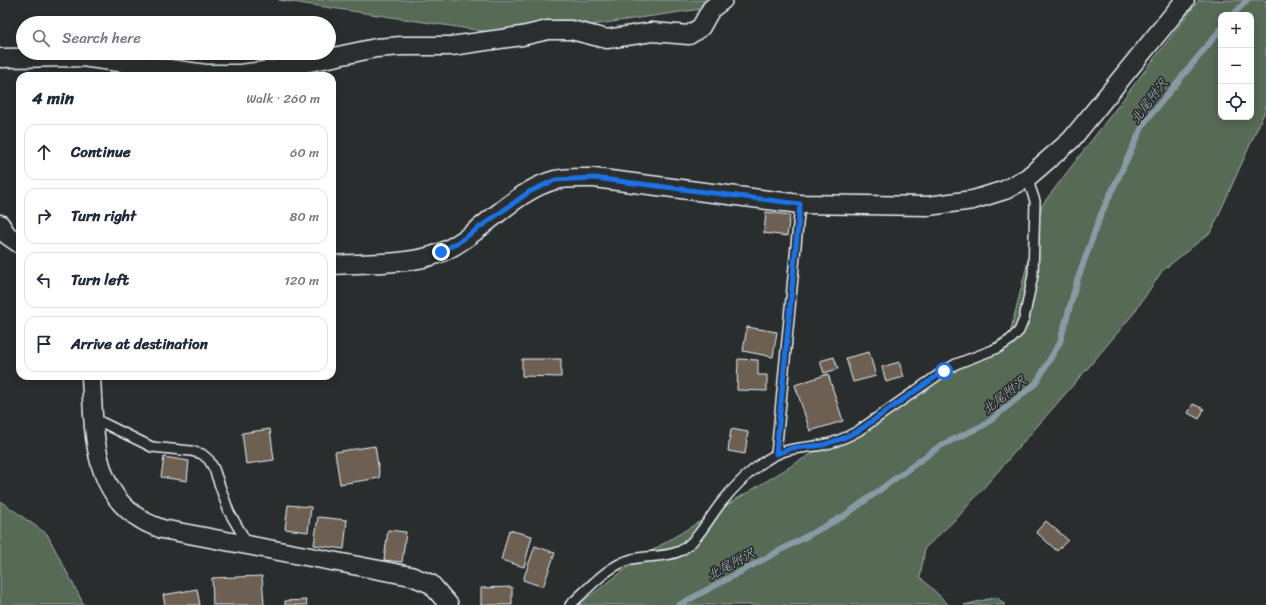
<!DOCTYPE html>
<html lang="en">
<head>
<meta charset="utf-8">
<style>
  body { margin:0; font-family:Sriracha,"Klee One",sans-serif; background:#f6f6f7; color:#1f2937 }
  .controls { position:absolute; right:12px; top:12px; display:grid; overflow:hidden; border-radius:8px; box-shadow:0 2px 10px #0003 }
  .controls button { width:36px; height:36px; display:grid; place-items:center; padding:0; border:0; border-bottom:1px solid #e0e1e3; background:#fff; color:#1f2937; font:20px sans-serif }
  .stop { position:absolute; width:12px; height:12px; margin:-9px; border:3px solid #1a73e8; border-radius:50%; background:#fff }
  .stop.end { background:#1a73e8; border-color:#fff; box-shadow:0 1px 4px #0008 }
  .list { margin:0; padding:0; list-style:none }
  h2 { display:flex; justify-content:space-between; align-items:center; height:52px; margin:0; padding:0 16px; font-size:17px }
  h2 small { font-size:13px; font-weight:400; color:#747a83 }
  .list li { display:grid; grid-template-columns:26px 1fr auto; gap:12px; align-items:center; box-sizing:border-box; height:56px; margin:0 8px 8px; padding:0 8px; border:1px solid #e0e1e3; border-radius:12px }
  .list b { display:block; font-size:15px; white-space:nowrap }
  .list em { font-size:13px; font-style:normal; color:#747a83 }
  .icon { flex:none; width:22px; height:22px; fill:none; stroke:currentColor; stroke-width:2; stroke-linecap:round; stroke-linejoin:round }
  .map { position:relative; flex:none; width:1266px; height:605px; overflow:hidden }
  .search { position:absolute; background:#fff; box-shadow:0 2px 10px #0003; left:16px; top:16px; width:320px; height:44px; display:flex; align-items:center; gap:10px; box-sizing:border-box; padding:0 14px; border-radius:22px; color:#747a83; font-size:15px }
  .panel { position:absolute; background:#fff; box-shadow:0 2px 10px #0003; left:16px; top:72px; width:320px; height:308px; border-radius:12px }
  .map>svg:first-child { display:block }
</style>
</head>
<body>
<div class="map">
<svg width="1266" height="605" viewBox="0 0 1266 605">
  <rect width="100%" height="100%" fill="#2a2d2e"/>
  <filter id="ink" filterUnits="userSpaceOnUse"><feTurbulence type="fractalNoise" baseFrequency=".025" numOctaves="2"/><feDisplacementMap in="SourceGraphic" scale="8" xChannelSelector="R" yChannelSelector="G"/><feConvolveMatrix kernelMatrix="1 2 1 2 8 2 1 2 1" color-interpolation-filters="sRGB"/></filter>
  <g filter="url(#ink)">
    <path fill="#566a56" stroke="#9faea7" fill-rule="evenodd" d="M 279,0 L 707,0 L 701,9 L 516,36 Z
      M 1199,0 L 1266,0 L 1266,109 L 1211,232 L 1162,271 L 1134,313 L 1087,369 L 959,516 L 925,548 L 920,577 L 949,605 L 578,605 L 643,556 L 1010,333 L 1042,205 ZM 1221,15 L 1251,15 L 1251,117 L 1221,117 Z
      M 0,501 L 47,534 L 84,605 L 0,605 Z
      M 997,597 L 1005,605 L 964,605 Z"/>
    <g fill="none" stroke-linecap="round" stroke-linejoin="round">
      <path stroke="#889ba5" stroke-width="6" d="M 1233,15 L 1247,0
        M 679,605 L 844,516 L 940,446 L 986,424 L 1036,383 L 1060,342 L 1077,281 L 1101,214 L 1144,123 L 1221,29"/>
    </g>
    <path fill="#6d6153" stroke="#e8f1f8" d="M 766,212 L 790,215 L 787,236 L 764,233 Z
      M 747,327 L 777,332 L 773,357 L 743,351 Z
      M 869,352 L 876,376 L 853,382 L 846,358 Z
      M 834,357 L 838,369 L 824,373 L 820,361 Z
      M 522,359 L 561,359 L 561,377 L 522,376 Z
      M 738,359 L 758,360 L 758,375 L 767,375 L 767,391 L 737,390 Z
      M 899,362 L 904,377 L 886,382 L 882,367 Z
      M 828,374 L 843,421 L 810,431 L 795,385 Z
      M 1193,404 L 1204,409 L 1199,419 L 1188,413 Z
      M 270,429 L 274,460 L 246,464 L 242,433 Z
      M 731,429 L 748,432 L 745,454 L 728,451 Z
      M 375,446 L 380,478 L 340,484 L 335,452 Z
      M 164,457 L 189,461 L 187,481 L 161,477 Z
      M 288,505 L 311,507 L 308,532 L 285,529 Z
      M 318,517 L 347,520 L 344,549 L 314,545 Z
      M 1046,521 L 1068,540 L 1057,551 L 1036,532 Z
      M 388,530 L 406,532 L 402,562 L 384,560 Z
      M 509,530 L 532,536 L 524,567 L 501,560 Z
      M 535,546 L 555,553 L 543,587 L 523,580 Z
      M 262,576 L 264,605 L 213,605 L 212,578 Z
      M 512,587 L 512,605 L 481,605 L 481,588 Z
      M 197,589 L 200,605 L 165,605 L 163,595 Z
      M 306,600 L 307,605 L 285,605 L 285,601 Z"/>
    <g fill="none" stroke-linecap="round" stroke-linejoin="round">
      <defs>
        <path id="lane" d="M 93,418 L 152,447 L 191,451 L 202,454 L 209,460 L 214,469 L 229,512 L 249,546
          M 776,454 L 800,204
          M 570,605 C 588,589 608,565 632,559 C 648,555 665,558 680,551 C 697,542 709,518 721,503 C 733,488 747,474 762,463 C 784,447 797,449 822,445 C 835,443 847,437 858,431 L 944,371 L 956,364 L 998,348 L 1010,340 L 1019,331 L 1024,319 L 1033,275 L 1035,201 L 1027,178"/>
        <path id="street" d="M 0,58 L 82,57 L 206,74 L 240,74 L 272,70 L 376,48 L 402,46 L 451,46 L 522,36 L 548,30 L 571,30 L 607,39 L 652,32 L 689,35 L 701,27 L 711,9 L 723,0
          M 0,224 L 7,235 L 20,244
          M 332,265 C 364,263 411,265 440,253 C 480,236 513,191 555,180 C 567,177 581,178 594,178 L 800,204 L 928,206 L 973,200 L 1005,190 L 1027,178 L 1071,140 L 1185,0
          M 91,376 C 94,427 91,491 142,520 C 148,524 155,526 162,529 L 411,576 L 431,584 L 449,605"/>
      </defs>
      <use href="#lane" stroke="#e8f1f8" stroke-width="12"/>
      <use href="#street" stroke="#e8f1f8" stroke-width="21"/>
      <use href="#lane" stroke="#2a2d2e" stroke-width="9"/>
      <use href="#street" stroke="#2a2d2e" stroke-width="18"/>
    </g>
  </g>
  <g fill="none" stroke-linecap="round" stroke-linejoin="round" filter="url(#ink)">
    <path stroke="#1a73e8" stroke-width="5" d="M 441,252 L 459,242 L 529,192 L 555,180 L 594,178 L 800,204 L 776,454 L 792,448 L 823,445 L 841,439 L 858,431 L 944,371"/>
  </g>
  <g text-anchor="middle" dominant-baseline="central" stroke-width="3.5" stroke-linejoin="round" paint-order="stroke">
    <g font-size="13" font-style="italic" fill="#a8b8c0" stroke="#2a2d2e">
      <text transform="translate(1149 101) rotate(-53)">北尾附沢</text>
      <text transform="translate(1004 395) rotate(-39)">北尾附沢</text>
      <text transform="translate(731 564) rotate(-28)">北尾附沢</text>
    </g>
  </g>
</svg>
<div class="controls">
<button>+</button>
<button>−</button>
<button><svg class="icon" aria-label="locate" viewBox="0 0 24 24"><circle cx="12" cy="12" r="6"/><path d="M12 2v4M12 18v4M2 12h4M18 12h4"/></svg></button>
</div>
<div class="stop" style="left:944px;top:371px"></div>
<div class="stop end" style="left:441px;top:252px"></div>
<div class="search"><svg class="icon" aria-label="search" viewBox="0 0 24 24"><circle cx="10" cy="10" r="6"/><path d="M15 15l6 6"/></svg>Search here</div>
<section class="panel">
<h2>4 min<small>Walk · 260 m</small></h2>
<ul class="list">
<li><svg class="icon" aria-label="ahead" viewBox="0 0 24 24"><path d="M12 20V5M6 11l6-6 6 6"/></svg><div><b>Continue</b></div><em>60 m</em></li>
<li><svg class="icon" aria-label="right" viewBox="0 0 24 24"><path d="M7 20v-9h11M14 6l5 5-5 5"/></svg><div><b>Turn right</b></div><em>80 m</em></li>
<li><svg class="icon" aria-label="left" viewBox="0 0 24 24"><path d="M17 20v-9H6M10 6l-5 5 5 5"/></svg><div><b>Turn left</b></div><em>120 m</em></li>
<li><svg class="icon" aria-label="arrive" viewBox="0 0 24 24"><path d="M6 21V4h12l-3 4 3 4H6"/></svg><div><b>Arrive at destination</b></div></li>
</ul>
</section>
</div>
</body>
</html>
